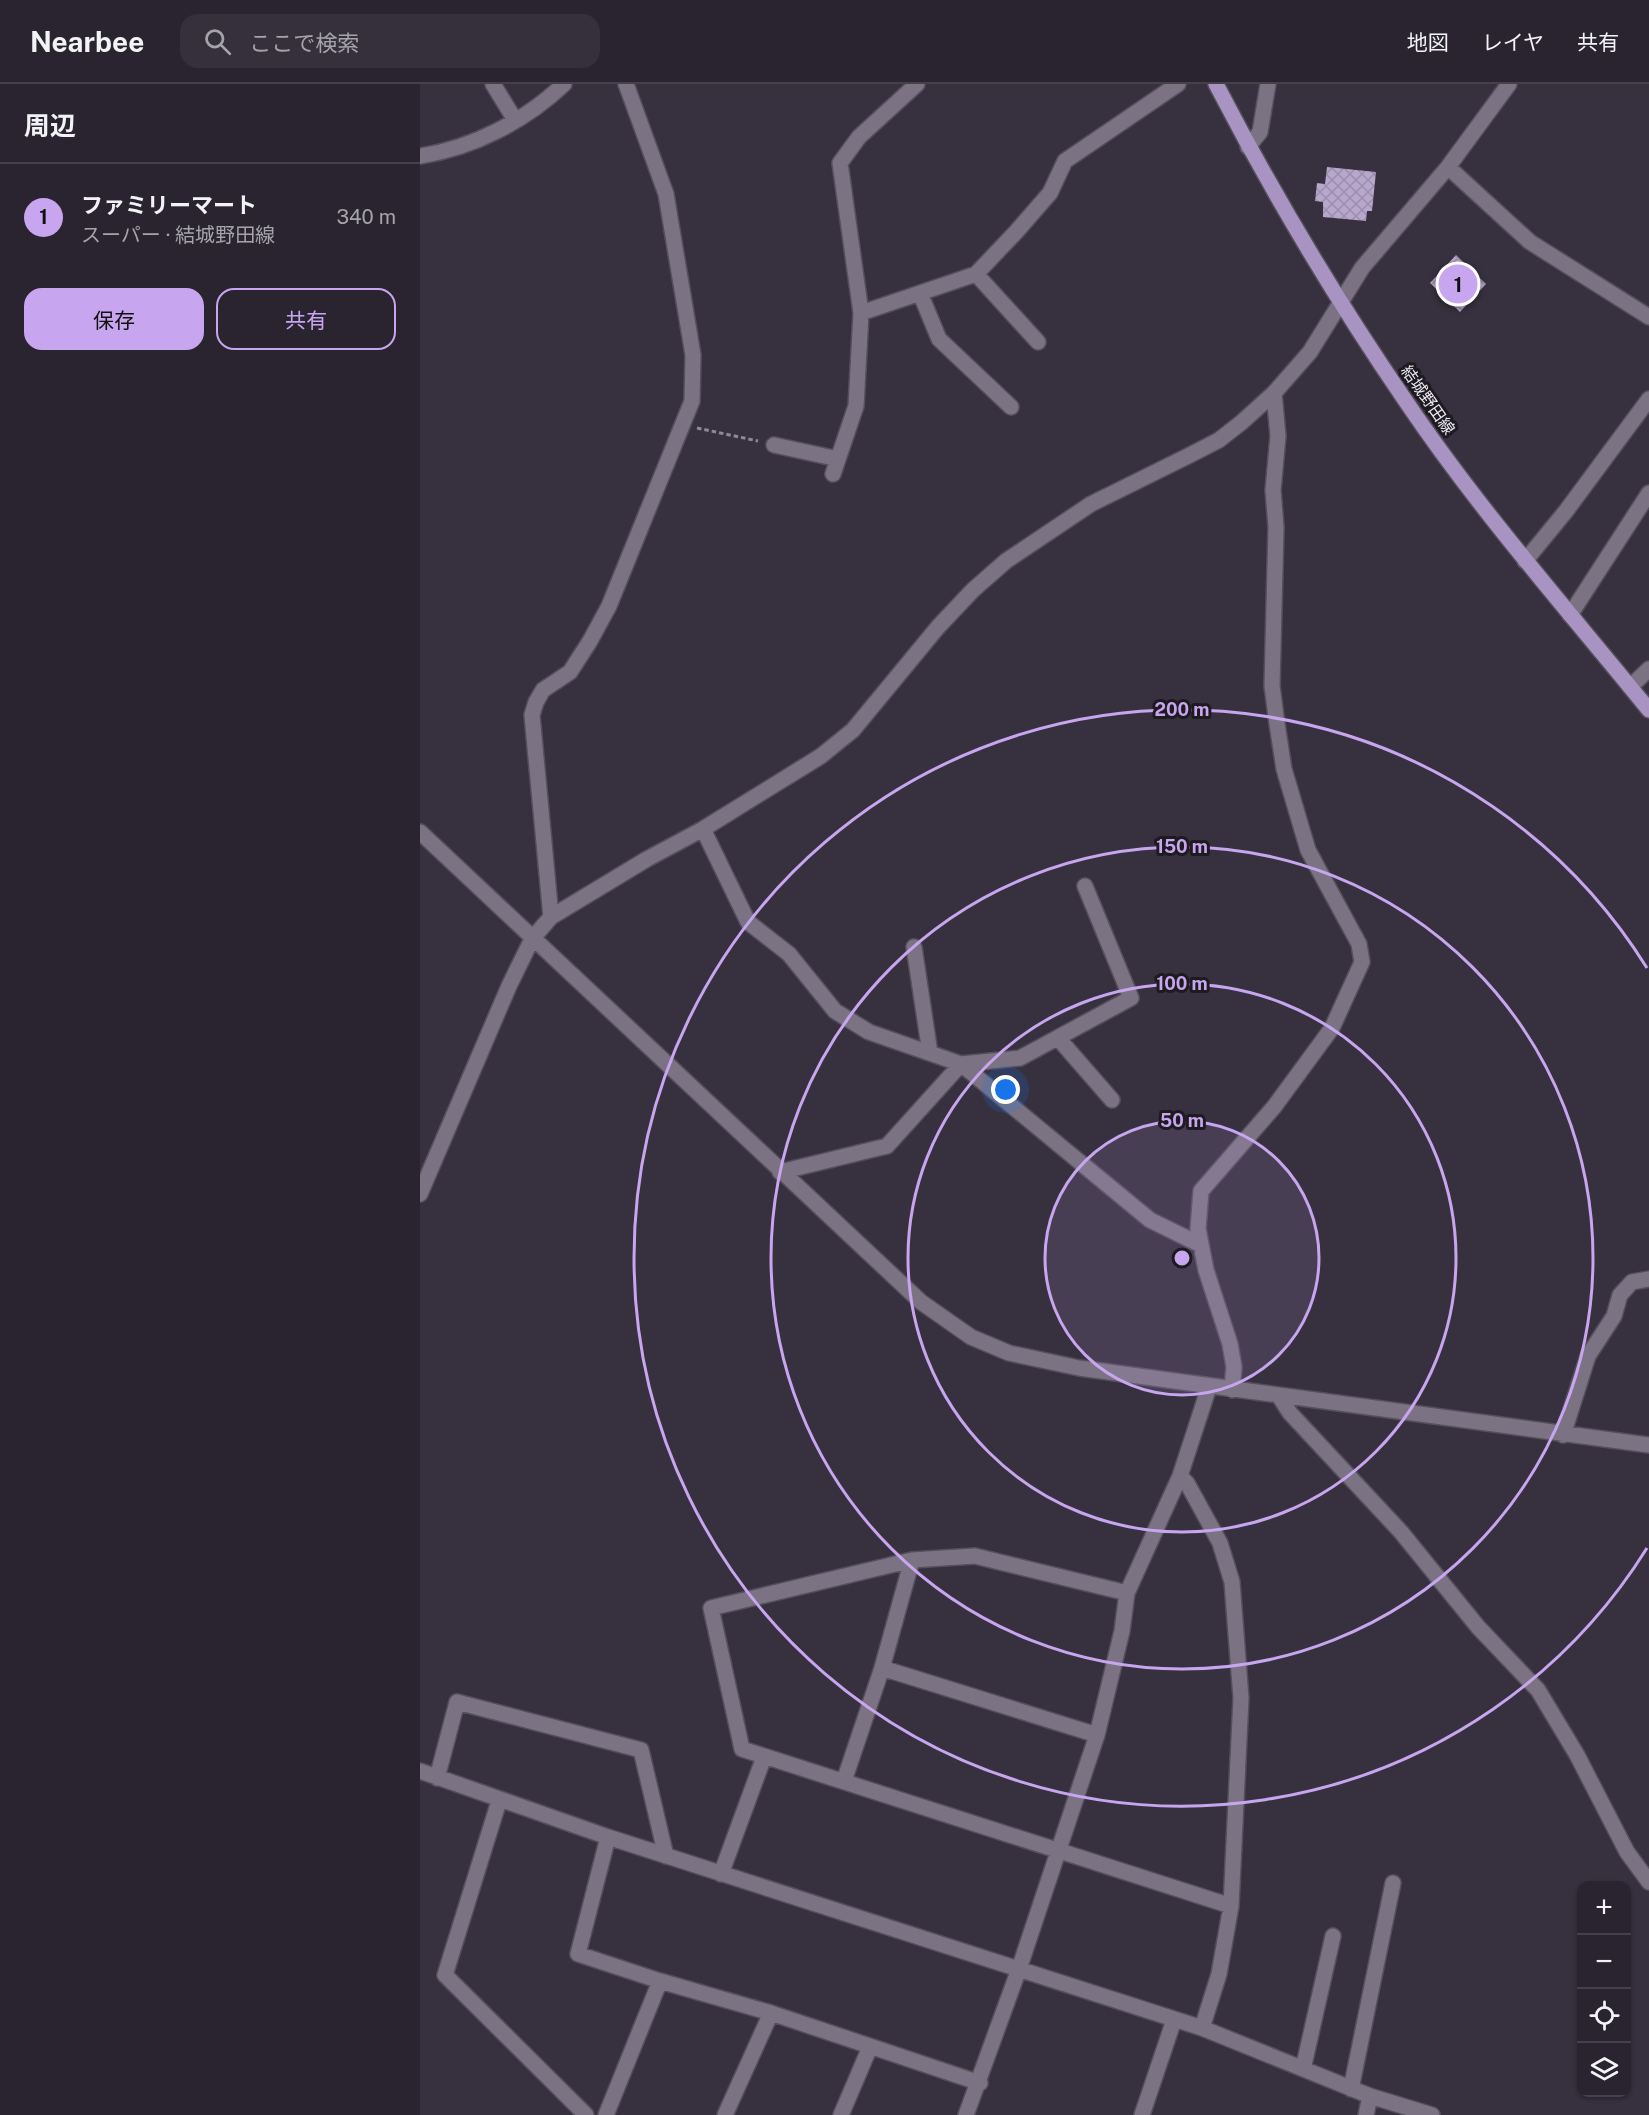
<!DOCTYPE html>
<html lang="ja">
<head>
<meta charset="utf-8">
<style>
  body { margin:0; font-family:"Public Sans","Noto Sans JP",sans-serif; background:#35303b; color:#f1f3f6 }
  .controls { position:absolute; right:18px; bottom:18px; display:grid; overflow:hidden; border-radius:12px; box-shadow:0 2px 4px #0004 }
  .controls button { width:54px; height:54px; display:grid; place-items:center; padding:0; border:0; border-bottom:2px solid #45414b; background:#29242f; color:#f1f3f6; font:30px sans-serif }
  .you { position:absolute; left:586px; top:1006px; width:21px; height:21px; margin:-15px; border:4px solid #fff; border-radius:50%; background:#1a73e8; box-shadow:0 0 0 9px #1a73e833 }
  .badge { display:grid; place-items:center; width:39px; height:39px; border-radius:50%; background:#c8a6ef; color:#111; font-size:20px; font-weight:700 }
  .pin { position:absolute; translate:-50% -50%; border:3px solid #fff; box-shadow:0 2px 6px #0006 }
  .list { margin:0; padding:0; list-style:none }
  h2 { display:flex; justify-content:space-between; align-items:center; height:78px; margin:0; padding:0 24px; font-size:26px }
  h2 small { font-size:20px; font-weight:400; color:#a5a4aa }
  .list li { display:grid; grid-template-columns:39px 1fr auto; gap:18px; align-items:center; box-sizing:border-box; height:108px; padding:0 24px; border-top:2px solid #45414b }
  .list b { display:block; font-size:22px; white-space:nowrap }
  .list p { margin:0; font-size:20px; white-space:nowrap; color:#a5a4aa }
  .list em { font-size:20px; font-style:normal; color:#a5a4aa }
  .actions { display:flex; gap:12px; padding:18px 24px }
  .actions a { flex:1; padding:14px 0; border:2px solid #c8a6ef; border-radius:18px; text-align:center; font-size:21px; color:#c8a6ef }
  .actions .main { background:#c8a6ef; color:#111 }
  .icon { flex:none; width:33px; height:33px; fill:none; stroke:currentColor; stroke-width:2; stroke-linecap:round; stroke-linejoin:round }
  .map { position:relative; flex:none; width:1229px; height:2031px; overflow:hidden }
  header { display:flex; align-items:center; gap:36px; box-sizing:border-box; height:84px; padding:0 30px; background:#29242f; border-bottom:2px solid #45414b }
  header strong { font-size:28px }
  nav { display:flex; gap:33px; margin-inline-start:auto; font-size:21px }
  .search { width:420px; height:54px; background:#35303b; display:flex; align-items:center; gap:15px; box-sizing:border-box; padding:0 21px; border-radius:18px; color:#a5a4aa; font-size:22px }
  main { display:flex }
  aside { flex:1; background:#29242f }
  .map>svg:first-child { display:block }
</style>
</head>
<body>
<header>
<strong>Nearbee</strong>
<div class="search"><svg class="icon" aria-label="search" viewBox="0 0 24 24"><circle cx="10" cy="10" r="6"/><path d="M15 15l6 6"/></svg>ここで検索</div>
<nav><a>地図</a><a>レイヤ</a><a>共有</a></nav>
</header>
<main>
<aside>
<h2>周辺<small></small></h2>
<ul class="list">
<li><span class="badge">1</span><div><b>ファミリーマート</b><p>スーパー · 結城野田線</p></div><em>340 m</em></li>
</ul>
<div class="actions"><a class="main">保存</a><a>共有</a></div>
</aside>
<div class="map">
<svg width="1229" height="2031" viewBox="0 0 1229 2031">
  <defs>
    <pattern id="building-cross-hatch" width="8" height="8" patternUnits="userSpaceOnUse" patternTransform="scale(1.5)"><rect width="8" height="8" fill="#b8a7cd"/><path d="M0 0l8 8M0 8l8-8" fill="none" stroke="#9c8fac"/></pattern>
  </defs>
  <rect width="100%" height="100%" fill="#37303f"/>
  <path fill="url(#building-cross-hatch)" d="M 907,83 L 956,88 L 952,127 L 947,127 L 946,137 L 903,133 L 903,118 L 895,117 L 897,99 L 905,100 Z
    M 1036,171 L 1066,200 L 1040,228 L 1010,199 Z"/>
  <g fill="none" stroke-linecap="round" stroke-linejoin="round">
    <defs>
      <path id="minor" d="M 73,0 L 95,36
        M 828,63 L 840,48 L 848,0
        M 0,72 C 53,64 105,37 144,0
        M 1028,83 L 1110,158 L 1229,233
        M 556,190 L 618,258
        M 500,209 L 519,255 L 591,323
        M 441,229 L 420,79 L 439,53 L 497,0
        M 354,361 L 418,375
        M 413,390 L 436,322 L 441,229 L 556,190 L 596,148 L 630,109 L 645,77 L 758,0
        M 1105,477 L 1146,427 L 1229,315
        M 1150,531 L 1229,409
        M 1210,603 L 1229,585
        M 283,745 L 328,838 L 369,870 L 415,927 L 449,948 L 541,980 L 730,1136 L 781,1161
        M 0,748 L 501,1218 L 551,1253 L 589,1269 L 659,1284 L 1229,1361
        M 131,833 L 112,631 L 116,618 L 123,606 L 150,588 L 170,557 L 189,522 L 272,317 L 273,271 L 246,110 L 206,0
        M 494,863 L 510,969
        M 638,954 L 692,1016
        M 360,1088 L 467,1062 L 541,980 L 600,974 L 711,914 L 665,802
        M 0,1110 L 89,902 L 112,855 L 131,833 L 227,775 L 283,745 L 401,672 L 433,646 L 518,543 L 553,506 L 586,477 L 671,420 L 772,370 L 799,356 L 822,338 L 854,309 L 890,268 L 942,184 L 1028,83 L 1089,0
        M 812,1306 L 814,1283 L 810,1260 L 786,1186 L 778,1145 L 781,1107 L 854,1023 L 912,944 L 942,878 L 939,860 L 888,766 L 864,685 L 857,640 L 852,602 L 856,443 L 853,406 L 858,352 L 854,309
        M 859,1312 L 870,1329 L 981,1448 L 1058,1543 L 1118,1606 L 1157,1671 L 1207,1768 L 1229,1798
        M 1143,1351 L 1168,1272 L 1194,1232 L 1200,1211 L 1212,1198 L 1229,1195
        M 760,1392 L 767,1399 L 800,1459 L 812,1498 L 821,1614 L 811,1822 L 799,1890 L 782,1944
        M 707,1509 L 555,1472 L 492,1476 L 291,1524 L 322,1665 L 811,1822
        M 462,1584 L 677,1651
        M 0,1687 L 188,1753 L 782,1944 L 950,2012 L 1012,2031
        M 17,1694 L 37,1618 L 221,1666 L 246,1772
        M 424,1697 L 462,1584 L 492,1476
        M 79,1717 L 25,1891 L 166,2031
        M 188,1753 L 158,1870 L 240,1897 L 351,1929 L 560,1999
        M 301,1790 L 344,1673
        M 883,1985 L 913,1852
        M 931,2005 L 973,1799
        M 186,2031 L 240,1897
        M 305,2031 L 351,1929
        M 421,2031 L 450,1963
        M 546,2031 L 599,1885 L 677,1651 L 702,1547 L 707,1509 L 760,1392 L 789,1303
        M 722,2031 L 754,1936
        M 946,2031 L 950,2012"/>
      <path id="major" d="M 796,0 C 853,110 917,217 987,319 C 1060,427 1147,525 1229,626"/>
    </defs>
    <use href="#minor" stroke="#544f5b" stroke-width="18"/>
    <use href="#major" stroke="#544f5b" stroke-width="18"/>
    <path stroke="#8f8996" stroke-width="3" stroke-dasharray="4.5 3" stroke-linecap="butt" d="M 277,344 L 338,357"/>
    <use href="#minor" stroke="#7b7384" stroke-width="15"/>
    <use href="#major" stroke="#a993c2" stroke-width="15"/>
  </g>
  <circle cx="762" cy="1174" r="137" fill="#c8a6ef" fill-opacity=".12"/>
  <g fill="none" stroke="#c8a6ef" stroke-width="3">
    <circle cx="762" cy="1174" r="137"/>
    <circle cx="762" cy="1174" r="274"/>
    <circle cx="762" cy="1174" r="411"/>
    <path d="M1227 1464A548 548 0 1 1 1227 884"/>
  </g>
  <g text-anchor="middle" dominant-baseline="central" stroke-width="6" stroke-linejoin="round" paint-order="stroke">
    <g font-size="16" fill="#eeeaf4" stroke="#1d1a20">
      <text transform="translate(1008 316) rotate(55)">結城野田線</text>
    </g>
  </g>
  <circle cx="762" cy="1174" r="9" fill="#c8a6ef" stroke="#1d1a20" stroke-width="3"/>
  <g font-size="18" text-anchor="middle" font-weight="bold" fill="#c8a6ef" stroke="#1d1a20" stroke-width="6" stroke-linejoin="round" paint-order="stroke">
    <text x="762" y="632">200 m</text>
    <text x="762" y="769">150 m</text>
    <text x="762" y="906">100 m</text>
    <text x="762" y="1043">50 m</text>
  </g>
</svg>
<div class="controls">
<button>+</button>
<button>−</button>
<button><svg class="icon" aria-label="locate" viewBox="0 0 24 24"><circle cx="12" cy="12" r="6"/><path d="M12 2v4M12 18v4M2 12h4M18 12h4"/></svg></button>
<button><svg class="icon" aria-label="layers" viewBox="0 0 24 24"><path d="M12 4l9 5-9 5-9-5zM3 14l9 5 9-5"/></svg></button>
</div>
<div class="you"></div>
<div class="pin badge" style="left:1038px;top:200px">1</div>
</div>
</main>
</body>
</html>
